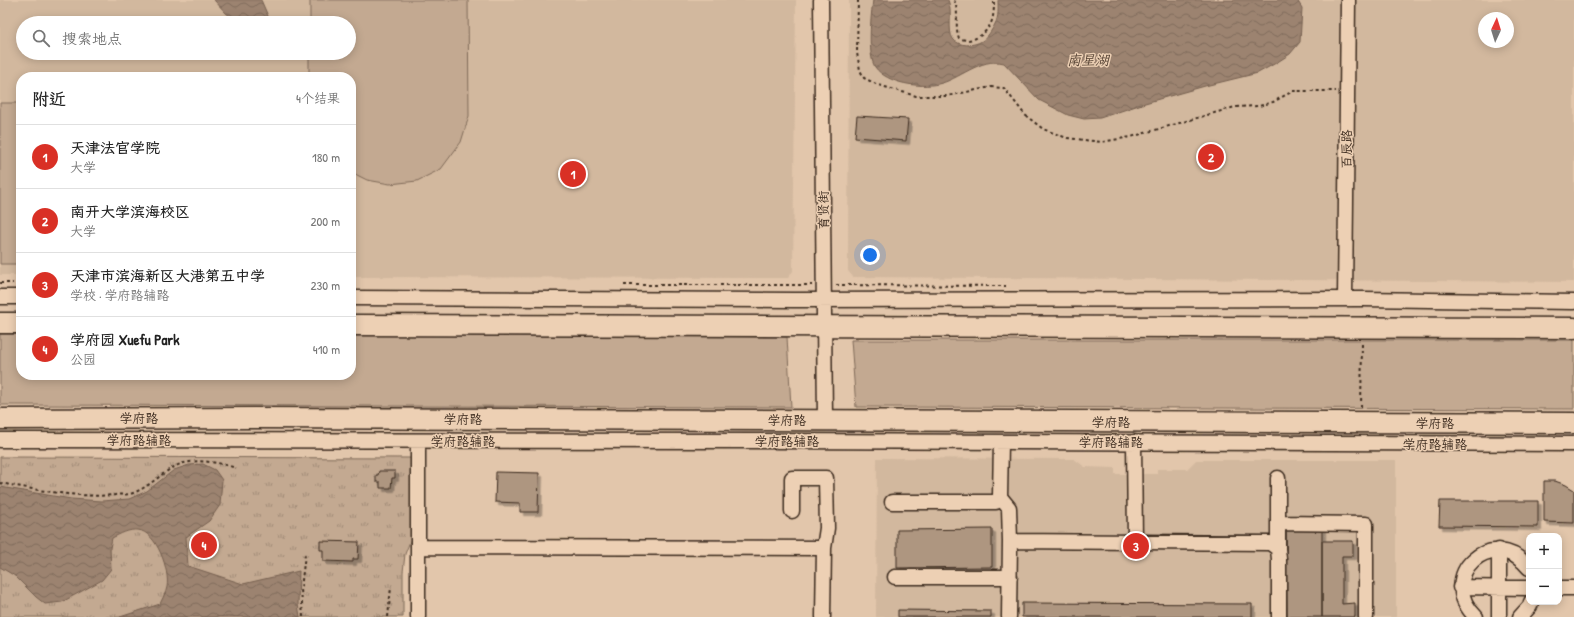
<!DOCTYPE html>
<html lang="zh">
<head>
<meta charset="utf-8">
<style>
  body { margin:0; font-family:"Patrick Hand","LXGW WenKai TC",sans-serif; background:#f6f6f6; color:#222 }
  .controls { position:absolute; right:12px; bottom:12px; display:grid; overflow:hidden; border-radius:8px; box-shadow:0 2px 10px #0003 }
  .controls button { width:36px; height:36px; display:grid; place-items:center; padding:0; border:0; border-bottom:1px solid #e0e0e0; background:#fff; color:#222; font:20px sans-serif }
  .compass { position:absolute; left:1478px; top:12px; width:36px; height:36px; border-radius:50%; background:#fff; box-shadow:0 2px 10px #0003; rotate:4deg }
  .you { position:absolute; left:870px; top:255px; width:14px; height:14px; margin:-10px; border:3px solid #fff; border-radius:50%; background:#1a73e8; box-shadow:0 0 0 6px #1a73e833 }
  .badge { display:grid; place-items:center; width:26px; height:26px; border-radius:50%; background:#d93025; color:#fff; font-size:13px; font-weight:700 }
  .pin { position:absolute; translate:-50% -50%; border:2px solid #fff; box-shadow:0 1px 4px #0006 }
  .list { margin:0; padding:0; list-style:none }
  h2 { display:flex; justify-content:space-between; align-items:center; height:52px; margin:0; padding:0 16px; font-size:17px }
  h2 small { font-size:13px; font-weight:400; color:#767676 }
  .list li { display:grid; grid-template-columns:26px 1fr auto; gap:12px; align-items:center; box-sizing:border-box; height:64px; padding:0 16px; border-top:1px solid #e0e0e0 }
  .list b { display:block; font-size:15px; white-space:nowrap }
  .list p { margin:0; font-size:13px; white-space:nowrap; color:#767676 }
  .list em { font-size:13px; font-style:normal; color:#767676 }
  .icon { flex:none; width:22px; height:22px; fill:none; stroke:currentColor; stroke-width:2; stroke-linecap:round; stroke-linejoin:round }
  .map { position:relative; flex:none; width:1574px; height:617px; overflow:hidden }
  .search { position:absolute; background:#fff; box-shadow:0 2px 10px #0003; left:16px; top:16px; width:340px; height:44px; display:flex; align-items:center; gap:10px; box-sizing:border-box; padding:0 14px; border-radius:22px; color:#767676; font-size:15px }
  .panel { position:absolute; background:#fff; box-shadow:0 2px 10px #0003; left:16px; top:72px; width:340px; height:308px; border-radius:16px }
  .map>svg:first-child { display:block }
</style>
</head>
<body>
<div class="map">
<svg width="1574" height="617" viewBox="0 0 1574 617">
  <defs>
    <pattern id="park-tufts" width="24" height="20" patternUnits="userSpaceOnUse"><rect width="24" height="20" fill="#c3a991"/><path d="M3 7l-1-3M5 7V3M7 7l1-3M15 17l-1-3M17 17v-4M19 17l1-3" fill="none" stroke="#a08a76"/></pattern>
    <pattern id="water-waves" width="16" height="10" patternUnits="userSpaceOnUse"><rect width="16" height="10" fill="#9c836f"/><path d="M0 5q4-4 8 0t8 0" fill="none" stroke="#806b5b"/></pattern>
    <filter id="shadow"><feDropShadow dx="3.5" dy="3.5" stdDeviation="0" flood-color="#0004"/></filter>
  </defs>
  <rect width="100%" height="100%" fill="#e2c6ab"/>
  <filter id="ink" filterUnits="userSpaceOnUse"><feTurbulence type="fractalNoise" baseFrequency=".025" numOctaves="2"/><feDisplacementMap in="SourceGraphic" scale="8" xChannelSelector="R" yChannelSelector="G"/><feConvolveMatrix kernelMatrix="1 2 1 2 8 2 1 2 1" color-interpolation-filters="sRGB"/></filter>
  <g filter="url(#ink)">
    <path fill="#d2b89e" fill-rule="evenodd" d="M 0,0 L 796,0 L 793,271 L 788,278 L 351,277 L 351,77 L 21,77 L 21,275 L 0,275 ZM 23,23 L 349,23 L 349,53 L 23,53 Z
      M 849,0 L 1574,0 L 1574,282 L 853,277 L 848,271 ZM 1484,18 L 1508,18 L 1508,42 L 1484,42 Z
      M 877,458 L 1074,459 L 1085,467 L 1115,468 L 1115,474 L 1157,474 L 1157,469 L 1187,469 L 1196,460 L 1396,460 L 1396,617 L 876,617 Z"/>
    <path fill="#c3a991" stroke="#7f6a58" d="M 310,0 L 468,0 L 469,116 L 461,142 L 441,169 L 417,181 L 390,184 L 367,180 L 351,172 L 351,77 L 309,77 L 309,53 L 349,53 L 349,23 L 310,23 Z
      M 0,103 L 21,103 L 21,264 L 0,264 Z
      M 0,334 L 21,334 L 21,375 L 351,375 L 351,335 L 787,337 L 791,407 L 0,405 Z
      M 851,340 L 1574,340 L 1574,409 L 856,407 Z"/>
    <path fill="url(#park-tufts)" stroke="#7f6a58" d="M 0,457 L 413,458 L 412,536 L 405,554 L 403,572 L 403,617 L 0,617 Z"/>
    <path fill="url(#water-waves)" stroke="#755f4f" d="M 214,0 L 261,0 L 271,23 L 239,23 L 226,13 Z
      M 873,0 L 948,0 C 953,11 947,31 953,39 C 959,47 974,46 982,41 C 987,38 992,30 995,24 C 999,17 998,8 998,0 L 1297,0 L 1302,8 L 1300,42 L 1290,54 L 1276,63 L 1258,73 L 1205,86 L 1145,103 L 1100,118 L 1084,119 L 1068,115 L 1039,100 L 1004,63 C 980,57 959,80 938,84 C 920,88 887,84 875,67 C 867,54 871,15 873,0 Z
      M 203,464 L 215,470 L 222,480 L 220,505 L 209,521 L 186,537 L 188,566 L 243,584 L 299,571 L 298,604 L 300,617 L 120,617 L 160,604 C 162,599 166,593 167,587 C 170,571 157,532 138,530 C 129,529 120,534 112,538 L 110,548 L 111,569 L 102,580 L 62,602 L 45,604 L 36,597 L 15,576 L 0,567 L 0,487 L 71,499 L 102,501 L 129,499 L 147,491 L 174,470 L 189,465 Z"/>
    <path fill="#ae9680" stroke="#3b2a1e" filter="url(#shadow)" d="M 857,116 L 908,119 L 906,141 L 855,137 Z
      M 379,471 L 395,471 L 395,478 L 392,478 L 391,488 L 380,488 L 380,482 L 376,482 L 376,475 L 378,475 Z
      M 496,472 L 539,473 L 538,512 L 520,512 L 520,503 L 495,502 Z
      M 1544,481 L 1555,481 L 1566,485 L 1574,490 L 1574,523 L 1544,522 Z
      M 1440,501 L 1538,501 L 1538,527 L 1439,526 Z
      M 1286,527 L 1322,527 L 1322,617 L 1287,617 Z
      M 992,529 L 992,567 L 897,568 L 897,530 Z
      M 320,541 L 359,542 L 358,559 L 353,559 L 353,562 L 323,561 L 323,550 L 320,550 Z
      M 1322,541 L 1353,541 L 1353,556 L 1342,556 L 1342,604 L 1355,603 L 1355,617 L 1322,617 Z
      M 1022,603 L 1252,604 L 1252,617 L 1022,617 Z
      M 898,610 L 991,611 L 991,617 L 898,617 Z"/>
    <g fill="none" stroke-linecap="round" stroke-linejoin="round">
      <defs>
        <path id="minor" d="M 821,0 L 825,420
          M 0,297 L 21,297
          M 351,298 L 794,300 L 1363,299 L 1574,302
          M 1345,299 L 1348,0
          M 0,440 L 779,441 L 1574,444
          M 418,441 L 418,617
          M 1001,442 L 1000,497 L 1009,508 L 1010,541
          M 1134,442 L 1135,542
          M 1278,478 L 1278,549
          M 892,502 L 996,502 L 1000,497
          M 792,511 L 792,478 L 826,478 L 827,528 L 824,548 L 823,617
          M 1278,523 L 1366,524 L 1366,617
          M 418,547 L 824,548
          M 1499,550 L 1499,617
          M 895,577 L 1010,577
          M 1460,587 L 1529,588
          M 1559,588 L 1574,588
          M 1009,617 L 1010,541 L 1270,543 L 1278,549 L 1279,559 L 1279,617
          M 1476,617 C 1434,576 1493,523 1529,568
          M 1520,617 L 1530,606 L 1531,602"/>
        <path id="highway" d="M 0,323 L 21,323
          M 351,325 L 1574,328
          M 0,419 L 254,418 L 1574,423"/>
      </defs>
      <use href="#minor" stroke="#3b2a1e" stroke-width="17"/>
      <use href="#highway" stroke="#3b2a1e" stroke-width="23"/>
      <path stroke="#3b2a1e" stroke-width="2" stroke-dasharray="3 3" stroke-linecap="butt" d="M 858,0 L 857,53 L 860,70 L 864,78 L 878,85 L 916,96 L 947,96 L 991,87 L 1004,88 L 1025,115 L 1043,129 L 1067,138 L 1102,142 L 1131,137 L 1235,107 L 1259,106 L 1273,102 L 1293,91 L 1336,91
        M 954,0 C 960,12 954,26 959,38 C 972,44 985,35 991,23 C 994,16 994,7 994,0
        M 0,283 L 13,283
        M 624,285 L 812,285
        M 836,285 L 1006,286
        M 1361,407 L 1362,343
        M 0,483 C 38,490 77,498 115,495 C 120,494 125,495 130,494 C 147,489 159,475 174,467 C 192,457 218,462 236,468
        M 303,617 L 301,589 L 305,554
        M 388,617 L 391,587"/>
      <use href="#minor" stroke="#edd0b4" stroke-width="14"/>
      <use href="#highway" stroke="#edd0b4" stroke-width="20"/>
    </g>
  </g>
  <g text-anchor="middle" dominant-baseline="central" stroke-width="3" stroke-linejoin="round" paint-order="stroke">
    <g font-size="13" fill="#3b2a1e" stroke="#edd0b4">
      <text transform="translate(1346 149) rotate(-89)">百辰路</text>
      <text transform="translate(823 210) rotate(-91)">育贤街</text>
      <text x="139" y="418">学府路</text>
      <text x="463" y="419">学府路</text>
      <text x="787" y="420">学府路</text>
      <text x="1111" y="422">学府路</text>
      <text x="1435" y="423">学府路</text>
      <text x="139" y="440">学府路辅路</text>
      <text x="463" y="441">学府路辅路</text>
      <text x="787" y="441">学府路辅路</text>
      <text x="1111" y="442">学府路辅路</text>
      <text x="1435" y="444">学府路辅路</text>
    </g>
    <g font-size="14" font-style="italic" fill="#534032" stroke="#edd0b4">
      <text x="1088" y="59">南星湖</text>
    </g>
  </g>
</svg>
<div class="controls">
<button>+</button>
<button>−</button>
</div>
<svg class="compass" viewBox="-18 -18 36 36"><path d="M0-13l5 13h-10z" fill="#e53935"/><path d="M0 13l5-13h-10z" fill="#767676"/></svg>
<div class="you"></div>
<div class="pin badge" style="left:573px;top:174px">1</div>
<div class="pin badge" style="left:1211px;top:157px">2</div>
<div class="pin badge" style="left:1136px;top:546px">3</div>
<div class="pin badge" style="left:204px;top:545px">4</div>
<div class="search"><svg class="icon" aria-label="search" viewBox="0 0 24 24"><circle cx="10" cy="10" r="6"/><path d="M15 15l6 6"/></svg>搜索地点</div>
<section class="panel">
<h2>附近<small>4个结果</small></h2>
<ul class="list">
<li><span class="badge">1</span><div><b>天津法官学院</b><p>大学</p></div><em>180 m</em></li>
<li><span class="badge">2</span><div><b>南开大学滨海校区</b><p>大学</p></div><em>200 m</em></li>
<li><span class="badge">3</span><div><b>天津市滨海新区大港第五中学</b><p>学校 · 学府路辅路</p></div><em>230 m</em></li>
<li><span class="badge">4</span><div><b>学府园 Xuefu Park</b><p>公园</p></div><em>410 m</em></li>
</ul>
</section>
</div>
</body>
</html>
